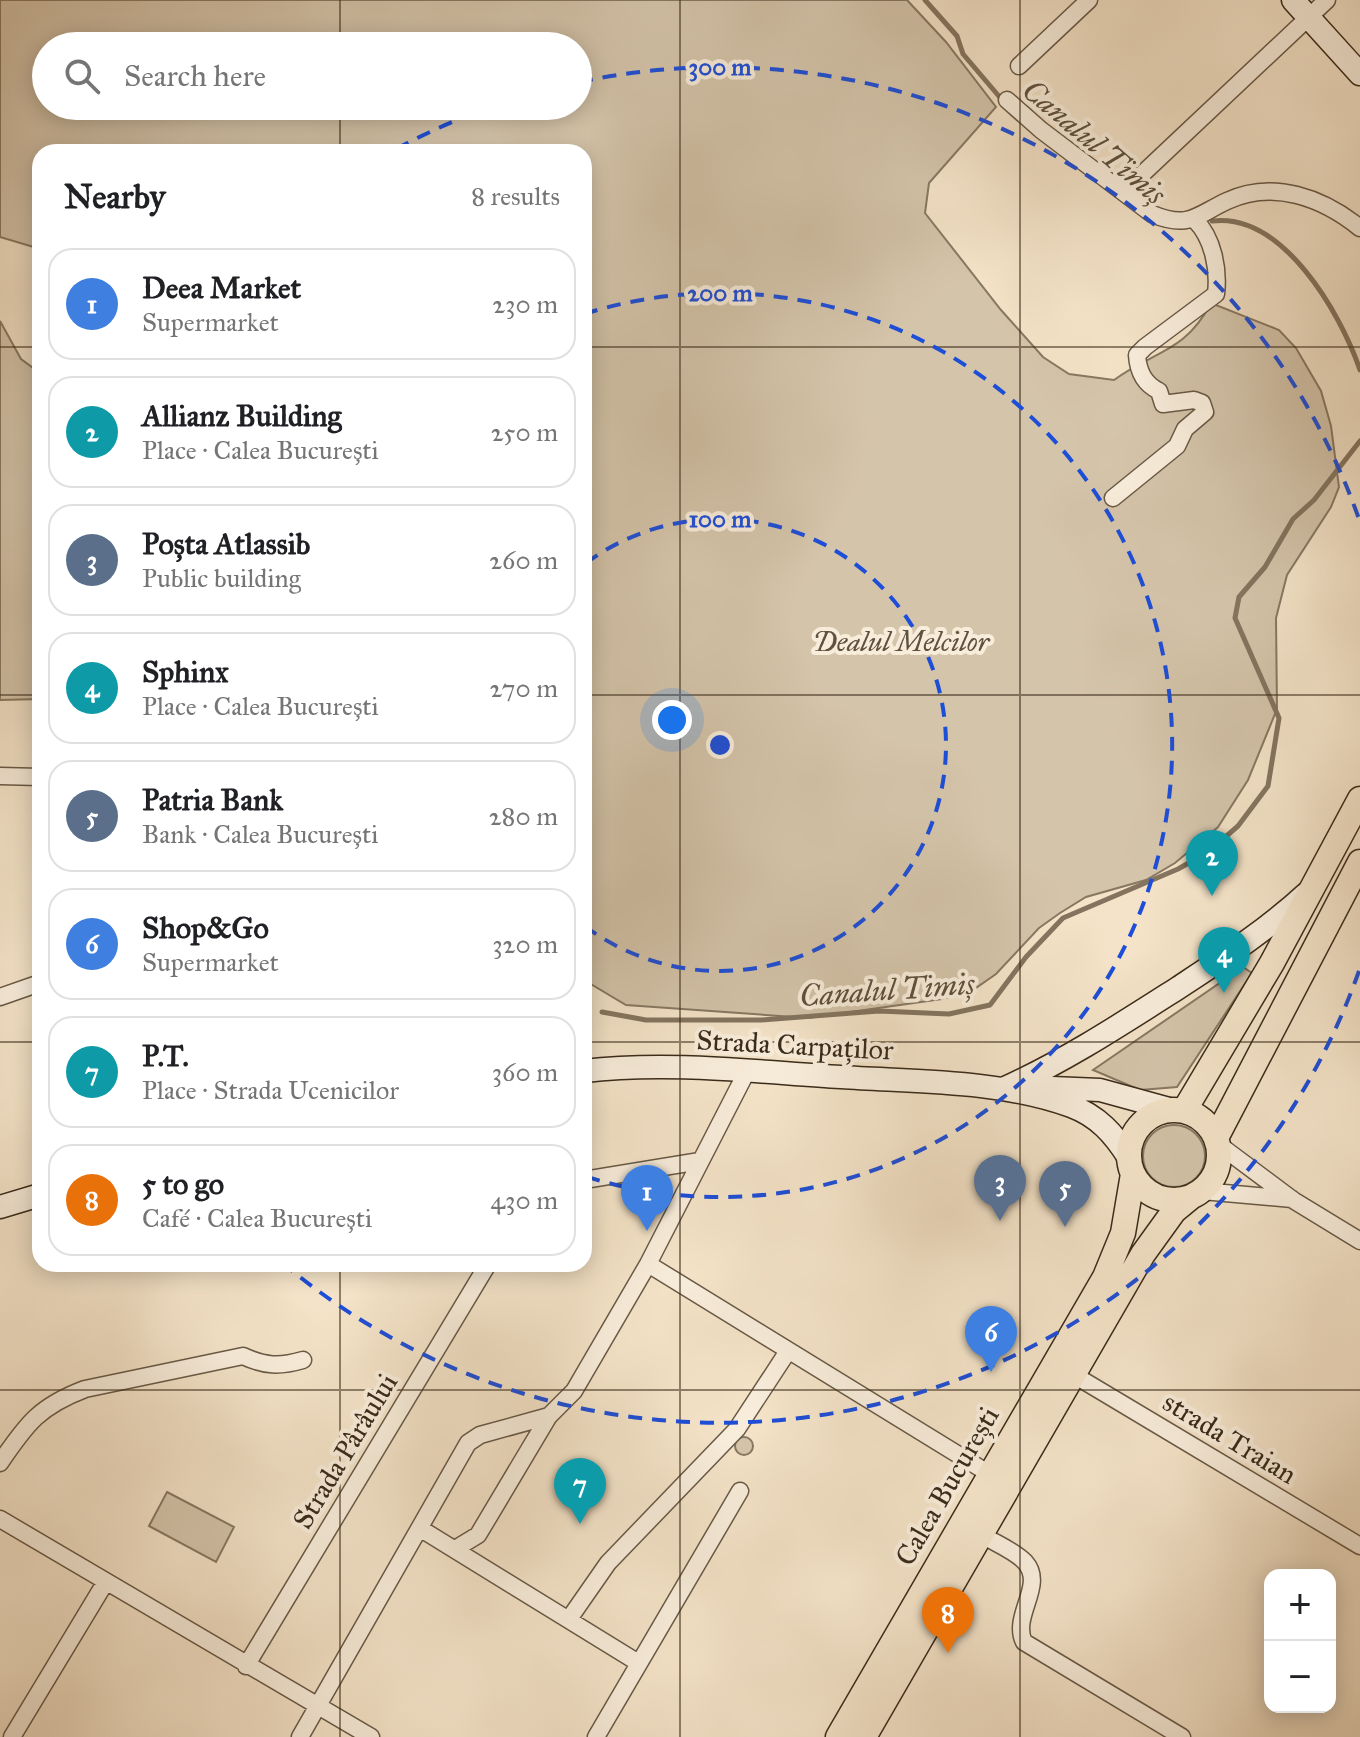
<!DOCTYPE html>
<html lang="en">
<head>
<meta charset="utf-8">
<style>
  body { margin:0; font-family:"IM FELL Great Primer",serif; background:#f2f2f2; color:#202124 }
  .controls { position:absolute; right:24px; bottom:24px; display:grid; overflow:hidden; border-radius:16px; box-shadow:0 4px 20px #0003 }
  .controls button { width:72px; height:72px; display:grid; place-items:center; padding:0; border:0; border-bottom:2px solid #e0e0e0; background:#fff; color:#202124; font:40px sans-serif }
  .you { position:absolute; left:672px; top:720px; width:28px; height:28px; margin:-20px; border:6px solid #fff; border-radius:50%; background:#1a73e8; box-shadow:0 0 0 12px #1a73e833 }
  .badge { display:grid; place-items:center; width:52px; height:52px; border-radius:50%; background:#8f2418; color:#fff; font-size:26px; font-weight:700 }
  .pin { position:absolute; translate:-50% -66px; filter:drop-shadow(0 2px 4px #0008) }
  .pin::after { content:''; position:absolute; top:42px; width:28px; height:24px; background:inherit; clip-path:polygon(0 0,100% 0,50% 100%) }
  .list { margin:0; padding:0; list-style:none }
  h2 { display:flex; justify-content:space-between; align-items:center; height:104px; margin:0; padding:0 32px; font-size:34px }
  h2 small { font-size:26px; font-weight:400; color:#757577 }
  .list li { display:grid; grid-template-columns:52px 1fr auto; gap:24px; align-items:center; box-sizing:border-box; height:112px; margin:0 16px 16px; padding:0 16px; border:2px solid #e0e0e0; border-radius:24px }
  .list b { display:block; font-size:30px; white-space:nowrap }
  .list p { margin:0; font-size:26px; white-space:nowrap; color:#757577 }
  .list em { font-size:26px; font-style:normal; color:#757577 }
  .icon { flex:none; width:44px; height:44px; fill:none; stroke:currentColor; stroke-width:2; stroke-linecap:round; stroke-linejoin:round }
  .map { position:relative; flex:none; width:1360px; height:1737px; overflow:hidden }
  .search { position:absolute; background:#fff; box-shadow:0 4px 20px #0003; left:32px; top:32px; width:560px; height:88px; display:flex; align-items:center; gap:20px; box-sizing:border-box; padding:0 28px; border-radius:44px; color:#757577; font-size:30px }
  .panel { position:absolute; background:#fff; box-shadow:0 4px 20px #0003; left:32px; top:144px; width:560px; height:1128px; border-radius:24px }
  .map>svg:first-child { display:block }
</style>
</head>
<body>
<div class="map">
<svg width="1360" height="1737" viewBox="0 0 1360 1737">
  <rect width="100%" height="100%" fill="#f4e3c8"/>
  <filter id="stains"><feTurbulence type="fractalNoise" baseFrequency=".0025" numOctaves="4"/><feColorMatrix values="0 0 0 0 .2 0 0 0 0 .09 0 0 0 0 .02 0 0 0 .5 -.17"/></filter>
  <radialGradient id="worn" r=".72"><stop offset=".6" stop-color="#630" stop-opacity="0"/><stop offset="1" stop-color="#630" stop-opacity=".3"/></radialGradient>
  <path fill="#d4c4aa" stroke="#877862" stroke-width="2" fill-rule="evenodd" d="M 0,0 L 907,0 L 946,42 L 996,107 L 929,183 L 925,213 L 1001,310 L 1043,357 L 1069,374 L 1114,380 C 1153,351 1185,353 1211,303 L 1279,330 L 1296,348 L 1321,391 L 1331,426 L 1339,487 L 1331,507 L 1287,575 L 1276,618 L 1277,709 L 1248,780 L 1218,827 L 1175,863 L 1146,880 L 1086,897 L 1060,913 L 1039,928 L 996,974 L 973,990 L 942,999 L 808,1018 L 626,1005 L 584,980 L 584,152 L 40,152 L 40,249 L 0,237 ZM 46,46 L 578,46 L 578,106 L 46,106 Z
    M 0,321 L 21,359 L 40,373 L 40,699 L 0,700 Z
    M 1243,967 L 1252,973 L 1177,1087 L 1140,1090 L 1093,1070 Z
    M1143 1156a31 31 0 1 1 62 0a31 31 0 1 1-62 0Z
    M735 1446a9 9 0 1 1 18 0a9 9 0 1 1-18 0Z
    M 167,1492 L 234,1527 L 216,1562 L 149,1526 Z"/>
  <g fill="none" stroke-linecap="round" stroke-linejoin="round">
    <path stroke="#84745f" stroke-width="5" d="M 925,0 L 957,36 L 963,54 L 1003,101
      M 1212,221 C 1283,212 1341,314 1360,370
      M 602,1012 L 646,1020 L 761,1020 L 879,1011 L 949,1014 L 990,1005 L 1026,957 L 1063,918 L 1178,869 L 1208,852 L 1238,826 L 1268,786 L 1279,718 L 1235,618 L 1239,597 L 1265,567 L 1293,519 L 1314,500 L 1360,441"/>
    <defs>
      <path id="street" d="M 1019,66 L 1089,0
        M 1007,100 L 1041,130 L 1152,214 C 1189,229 1195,216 1227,201 C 1273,179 1323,198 1360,228
        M 1137,179 L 1327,0
        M 1113,498 L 1177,446 L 1185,429 L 1205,412 L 1202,403 L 1194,400 L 1163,404 L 1159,391 C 1144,384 1138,371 1137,355 L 1145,347 L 1216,294 C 1219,269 1213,238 1195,220
        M 0,776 L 40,777
        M 0,997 L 40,983
        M 1218,1144 L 1293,1200 L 1360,1241
        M 584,1180 L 700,1161
        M 1202,1191 L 1292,1199
        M 648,1264 L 988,1473
        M 1074,1375 L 1360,1546
        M 0,1463 C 27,1423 40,1406 85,1389 L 243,1356 C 265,1366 279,1367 303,1360
        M 0,1519 L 371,1737
        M 421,1529 L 637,1662
        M 982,1535 C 995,1543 1015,1551 1025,1562 C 1046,1585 1011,1616 1024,1642 L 1182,1737
        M 455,1549 L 478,1535 L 549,1416 L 574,1391 L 648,1264 L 747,1071
        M 569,1619 L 608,1563 L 737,1429 L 788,1351
        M 246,1666 L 488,1264
        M 12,1737 L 105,1583
        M 300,1737 L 468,1443 L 480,1435 L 549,1416
        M 596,1737 L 740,1491"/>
      <path id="secondary" d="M 1293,0 L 1360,74
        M 584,1071 C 668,1061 757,1072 841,1077 C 917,1082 999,1080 1071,1106 C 1098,1116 1114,1134 1129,1158
        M 1028,1087 L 1100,1090 L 1173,1110
        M 1003,1089 C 1065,1061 1120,1025 1178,988 C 1222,959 1267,930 1306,894
        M 0,1207 L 40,1195"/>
      <path id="primary" d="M1129 1155a45 45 0 1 1 90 0a45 45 0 1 1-90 0Z
        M 1184,1111 L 1272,963 L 1360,799
        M 1216,1138 L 1360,862
        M 838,1737 L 1105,1277 L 1123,1233 L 1133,1174
        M 864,1737 L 1143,1254 L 1174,1211 L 1191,1197"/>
    </defs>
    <use href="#street" stroke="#685946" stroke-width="19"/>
    <use href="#secondary" stroke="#3a2b1a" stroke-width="25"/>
    <use href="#primary" stroke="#3a2b1a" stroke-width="27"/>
    <use href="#street" stroke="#f8eddb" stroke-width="16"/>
    <use href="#secondary" stroke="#f8eddb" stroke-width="22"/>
    <use href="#primary" stroke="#f4e3c8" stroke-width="24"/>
  </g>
  <path fill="none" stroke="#3a2b1a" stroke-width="2" stroke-opacity="0.55" d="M 340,0 L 340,46M 680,0 L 680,1737M 1020,0 L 1020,1737M 340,106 L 340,152M 0,347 L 40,347M 584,347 L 1360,347M 0,695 L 40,695M 584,695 L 1360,695M 0,1042 L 40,1042M 584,1042 L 1360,1042M 340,1264 L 340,1737M 0,1390 L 1360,1390"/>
  <g fill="none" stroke="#1d4ed8" stroke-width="4" stroke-dasharray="14 10">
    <path d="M586 563A226 226 0 1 1 586 927"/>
    <path d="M584 314A452 452 0 1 1 584 1176"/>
    <path d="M1359 971A678 678 0 0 1 284 1264M396 149A678 678 0 0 1 488 108M579 82A678 678 0 0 1 1359 519"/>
  </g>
  <g text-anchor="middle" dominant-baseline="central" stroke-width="8" stroke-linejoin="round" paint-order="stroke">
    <g font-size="28" font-style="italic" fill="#60513e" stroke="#f8eddb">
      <text x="901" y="641">Dealul Melcilor</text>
    </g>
    <g font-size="28" fill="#3a2b1a" stroke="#f8eddb">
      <text transform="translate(795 1045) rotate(3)">Strada Carpaților</text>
      <text transform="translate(1230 1438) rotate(31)">strada Traian</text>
      <text transform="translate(345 1451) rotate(-59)">Strada Pârâului</text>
      <text transform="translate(947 1486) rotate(-60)">Calea București</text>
    </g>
    <g font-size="30" font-style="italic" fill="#5f4f3c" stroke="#f8eddb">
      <text transform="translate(1094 142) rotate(40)">Canalul Timiș</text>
      <text transform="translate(887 990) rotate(-4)">Canalul Timiș</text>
    </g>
  </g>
  <circle cx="720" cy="745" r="12" fill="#1d4ed8" stroke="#f8eddb" stroke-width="4"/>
  <g font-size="24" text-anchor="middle" font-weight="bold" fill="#1d4ed8" stroke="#f8eddb" stroke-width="8" stroke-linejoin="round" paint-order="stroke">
    <text x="720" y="75">300 m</text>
    <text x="720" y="301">200 m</text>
    <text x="720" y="527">100 m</text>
  </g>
  <rect width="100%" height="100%" filter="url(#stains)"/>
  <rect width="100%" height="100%" fill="url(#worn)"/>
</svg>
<div class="controls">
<button>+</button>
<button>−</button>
</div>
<div class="you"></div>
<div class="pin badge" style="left:647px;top:1231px;background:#3f7fe0">1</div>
<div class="pin badge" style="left:1212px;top:896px;background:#0f9aa8">2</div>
<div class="pin badge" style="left:1000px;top:1221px;background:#5c6f8a">3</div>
<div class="pin badge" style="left:1224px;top:993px;background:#0f9aa8">4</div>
<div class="pin badge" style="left:1065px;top:1227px;background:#5c6f8a">5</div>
<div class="pin badge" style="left:991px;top:1372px;background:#3f7fe0">6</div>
<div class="pin badge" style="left:580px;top:1524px;background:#0f9aa8">7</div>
<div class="pin badge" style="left:948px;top:1653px;background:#e8710a">8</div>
<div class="search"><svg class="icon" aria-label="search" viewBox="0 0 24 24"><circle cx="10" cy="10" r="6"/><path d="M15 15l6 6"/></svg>Search here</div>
<section class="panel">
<h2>Nearby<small>8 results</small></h2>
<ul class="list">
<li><span class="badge" style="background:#3f7fe0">1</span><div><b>Deea Market</b><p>Supermarket</p></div><em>230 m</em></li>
<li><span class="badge" style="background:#0f9aa8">2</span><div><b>Allianz Building</b><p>Place · Calea București</p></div><em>250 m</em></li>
<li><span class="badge" style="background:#5c6f8a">3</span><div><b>Poșta Atlassib</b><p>Public building</p></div><em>260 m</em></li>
<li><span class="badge" style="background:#0f9aa8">4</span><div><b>Sphinx</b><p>Place · Calea București</p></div><em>270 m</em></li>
<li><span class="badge" style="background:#5c6f8a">5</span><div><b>Patria Bank</b><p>Bank · Calea București</p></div><em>280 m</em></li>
<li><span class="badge" style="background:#3f7fe0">6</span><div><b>Shop&amp;Go</b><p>Supermarket</p></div><em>320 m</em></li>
<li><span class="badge" style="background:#0f9aa8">7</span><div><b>P.T.</b><p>Place · Strada Ucenicilor</p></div><em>360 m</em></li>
<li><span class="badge" style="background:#e8710a">8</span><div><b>5 to go</b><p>Café · Calea București</p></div><em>430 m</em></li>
</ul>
</section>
</div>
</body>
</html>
